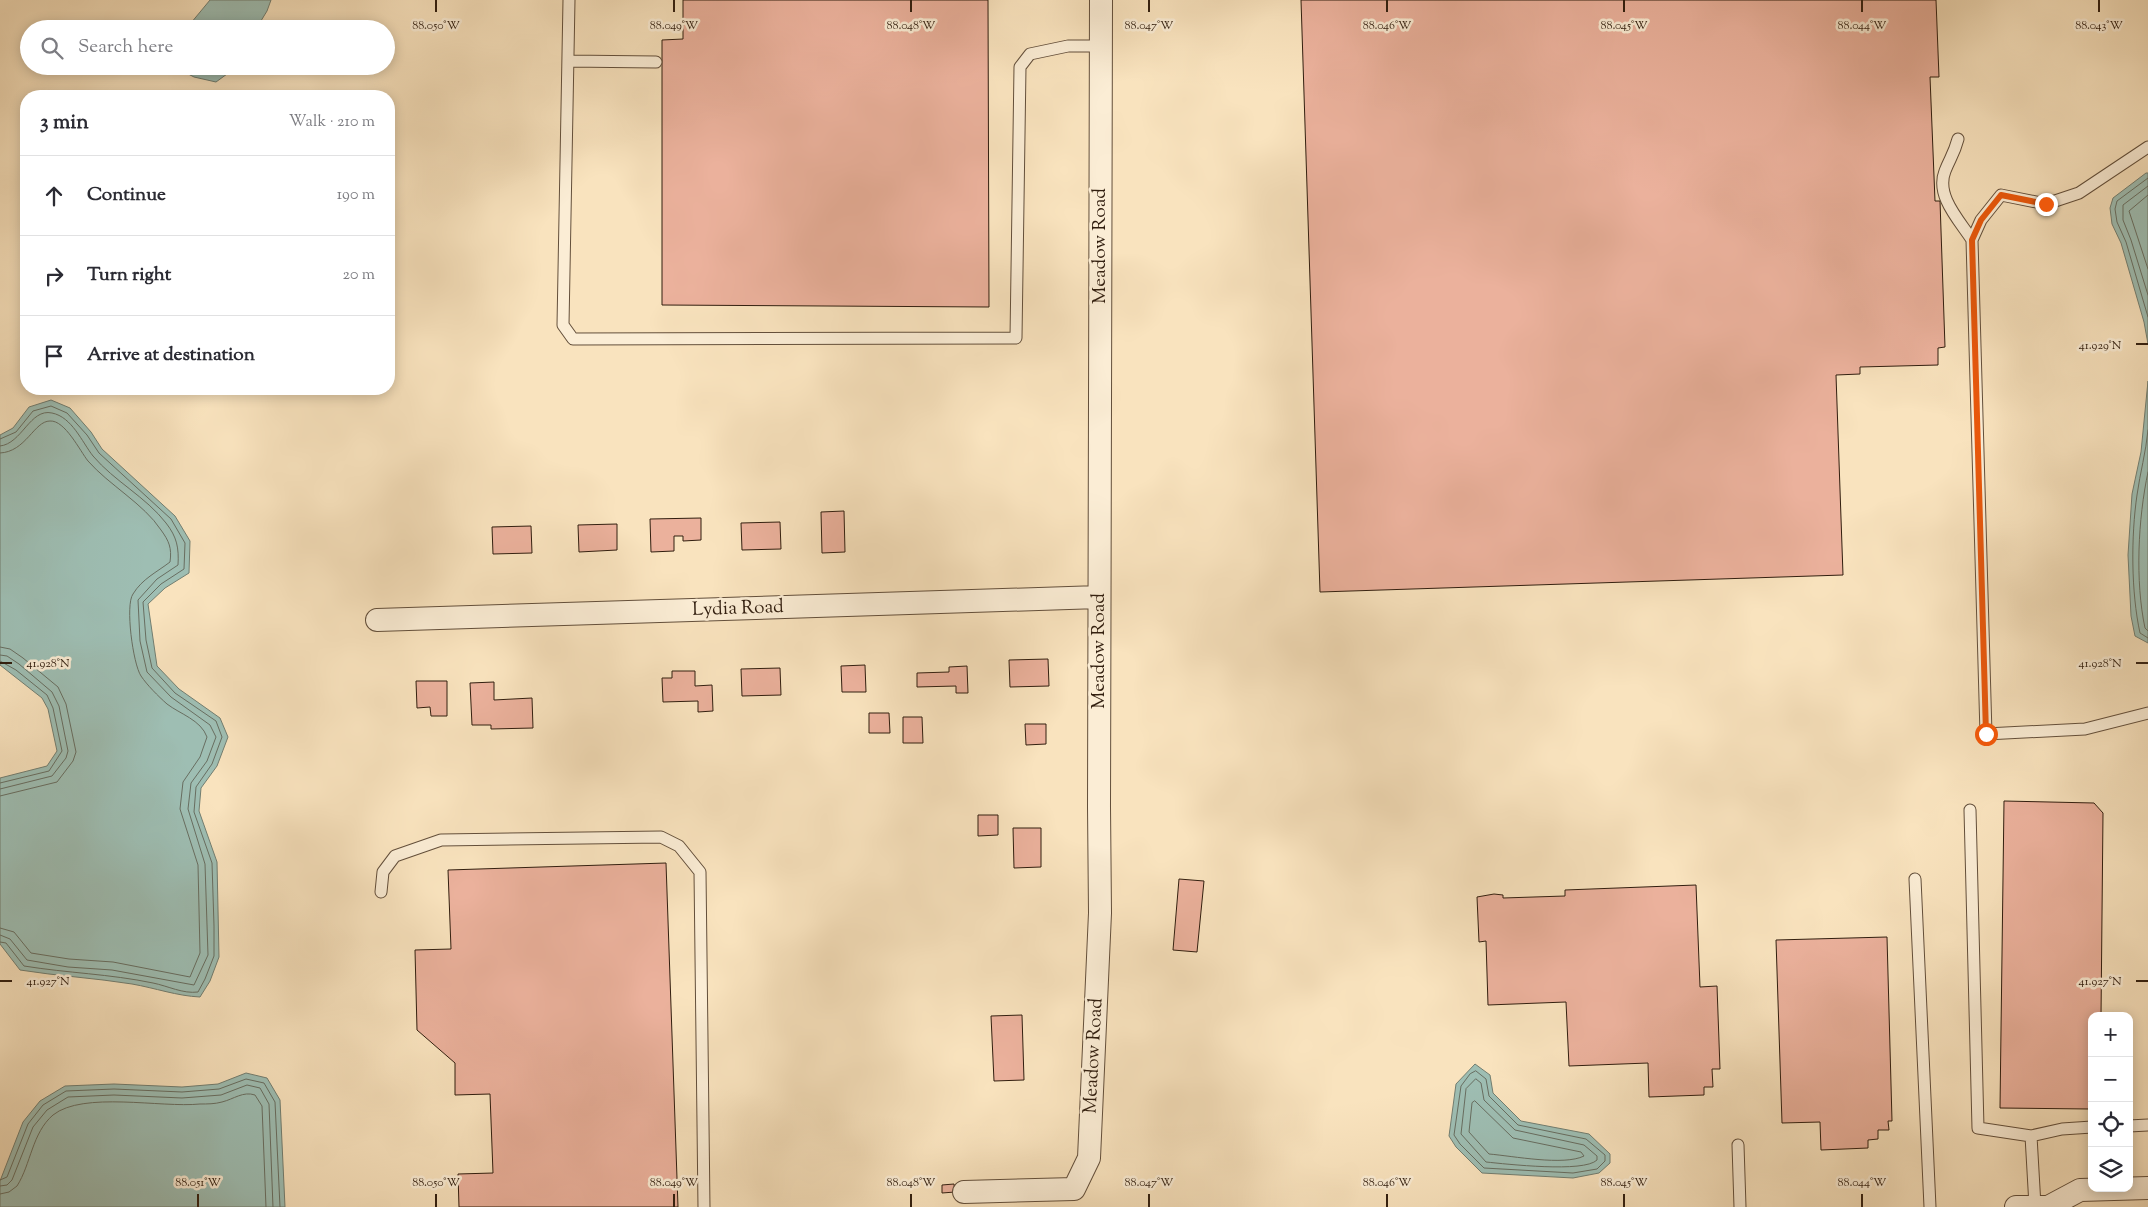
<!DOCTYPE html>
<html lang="en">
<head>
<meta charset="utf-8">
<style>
  body { margin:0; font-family:"Sorts Mill Goudy",serif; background:#f7f7f7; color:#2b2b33 }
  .controls { position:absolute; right:15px; bottom:15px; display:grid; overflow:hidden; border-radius:10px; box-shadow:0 2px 12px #0003 }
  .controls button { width:45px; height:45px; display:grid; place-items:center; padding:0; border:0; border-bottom:1px solid #e1e1e2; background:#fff; color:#2b2b33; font:25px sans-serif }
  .stop { position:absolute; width:15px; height:15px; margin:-11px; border:4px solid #ea580c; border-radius:50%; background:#fff }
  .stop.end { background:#ea580c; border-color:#fff; box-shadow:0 1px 5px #0008 }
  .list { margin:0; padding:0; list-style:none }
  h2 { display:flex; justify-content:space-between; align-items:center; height:65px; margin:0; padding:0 20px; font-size:21px }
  h2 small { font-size:16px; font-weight:400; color:#7c7c81 }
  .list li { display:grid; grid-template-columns:32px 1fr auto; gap:15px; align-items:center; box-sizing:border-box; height:80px; padding:0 20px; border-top:1px solid #e1e1e2 }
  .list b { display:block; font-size:19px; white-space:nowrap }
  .list em { font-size:16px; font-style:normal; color:#7c7c81 }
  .icon { flex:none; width:28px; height:28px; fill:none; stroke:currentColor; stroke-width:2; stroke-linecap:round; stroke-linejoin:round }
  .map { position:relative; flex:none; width:2148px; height:1207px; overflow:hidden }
  .search { position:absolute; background:#fff; box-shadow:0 2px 12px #0003; left:20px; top:20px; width:375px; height:55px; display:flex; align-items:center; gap:12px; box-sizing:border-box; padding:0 18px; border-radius:28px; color:#7c7c81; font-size:19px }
  .panel { position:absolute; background:#fff; box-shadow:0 2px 12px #0003; left:20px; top:90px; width:375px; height:305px; border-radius:20px }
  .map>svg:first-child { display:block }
</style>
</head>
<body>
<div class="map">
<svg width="2148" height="1207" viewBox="0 0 2148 1207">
  <rect width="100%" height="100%" fill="#f9e3be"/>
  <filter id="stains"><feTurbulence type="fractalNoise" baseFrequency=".004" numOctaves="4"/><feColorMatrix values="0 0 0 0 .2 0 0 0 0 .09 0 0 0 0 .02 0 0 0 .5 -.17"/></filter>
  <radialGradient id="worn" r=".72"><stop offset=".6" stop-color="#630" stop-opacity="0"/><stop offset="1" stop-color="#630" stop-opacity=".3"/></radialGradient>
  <path fill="#9ebeb3" stroke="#727e71" d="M 210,0 L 271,0 L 267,11 L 256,29 L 186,29 Z
    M 173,66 L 232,66 L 227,74 L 216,82 L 194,77 Z
    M 2146,173 L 2148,173 L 2148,344 L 2144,322 L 2121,243 L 2112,224 L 2110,208 L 2113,198 Z
    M 2148,381 L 2148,643 L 2135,636 L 2131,616 L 2128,555 L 2132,494 L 2141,452 Z
    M 51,400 L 70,408 L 91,432 L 102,449 L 175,516 L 190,541 L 189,573 L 165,588 L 148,604 L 157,666 L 179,689 L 220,718 L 228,737 L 217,766 L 201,788 L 199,811 L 217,862 L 219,957 L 210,981 L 200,997 C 177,996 155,988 132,984 C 95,978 57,976 20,970 L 0,944 L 0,778 L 47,766 L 57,751 L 48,709 L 42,698 L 0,665 L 0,435 L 13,428 L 29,407 Z
    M 1475,1064 L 1490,1075 L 1493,1093 L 1521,1121 L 1589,1134 L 1610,1154 L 1610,1163 L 1599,1173 L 1573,1178 L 1482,1173 L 1456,1147 L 1449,1136 L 1456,1084 Z
    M 246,1073 L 267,1078 L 280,1100 L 285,1207 L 0,1207 L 0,1181 L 23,1122 L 40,1101 L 65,1086 L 114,1084 L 182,1087 L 218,1084 Z"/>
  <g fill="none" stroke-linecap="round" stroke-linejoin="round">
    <path stroke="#686e61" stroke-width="1" d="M 2148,178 L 2117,201 L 2115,209 L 2117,222 L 2126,242 L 2148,317
      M 2148,186 L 2123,205 L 2123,220 L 2131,240 L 2148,295
      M 2148,195 L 2129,211 L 2148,269
      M 2148,430 C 2146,452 2140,473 2137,495 C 2131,536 2131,592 2140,633 L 2148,638
      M 0,439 L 16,432 L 33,411 L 51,406 L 67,413 L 87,435 L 99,453 L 171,519 L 185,543 L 184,569 L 161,584 L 143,602 L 146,640 L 152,668 L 175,693 L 216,721 L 222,737 L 212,764 L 196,787 L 194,812 L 212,863 L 214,926 L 214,956 L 205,979 L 198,992 C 183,994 168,986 153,983 C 110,974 67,973 24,966 L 6,943 L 0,942
      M 0,446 C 22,444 30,408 52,413 C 72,417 82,442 93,456 C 114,481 146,497 166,523 C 177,537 179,548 178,565 L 157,579 L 138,600 L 140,641 L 147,672 L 171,697 L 210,725 L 216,737 L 207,761 L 191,783 L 188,809 L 205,864 L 208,955 L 194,985 L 112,970 L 68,967 L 27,960 L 10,939 L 0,935
      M 0,453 C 26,452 34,421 50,421 C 65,420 80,451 88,461 C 109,485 144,504 161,530 C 169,541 172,548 170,562 C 157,572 142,579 133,594 C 125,605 133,664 141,676 C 147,685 158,696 167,704 C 180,714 201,720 207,737 L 200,757 L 183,782 L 180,809 L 198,865 L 200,953 L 190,977 L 113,962 L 69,959 L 31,953 L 14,932 L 0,928
      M 2148,472 C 2138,519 2135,581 2145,628 L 2148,631
      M 0,647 L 10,649 L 23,658 L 58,687 L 66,704 L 76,752 L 73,761 L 57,782 L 0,796
      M 0,655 L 7,656 L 19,664 L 52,692 L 59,706 L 68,751 L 66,758 L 52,776 L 0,789
      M 0,661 L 16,670 L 47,695 L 53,708 L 62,751 L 49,771 L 0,783
      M 1476,1071 L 1486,1079 L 1489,1096 L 1518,1125 L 1586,1139 L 1605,1155 L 1605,1161 L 1597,1169 L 1573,1173 L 1484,1168 L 1460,1144 L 1454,1135 L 1461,1086 L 1470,1074 Z
      M 1476,1079 L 1481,1083 L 1484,1100 L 1515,1130 L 1584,1145 L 1597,1156 L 1597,1160 C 1584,1173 1506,1164 1486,1162 L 1461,1134 L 1466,1089 Z
      M 1475,1101 L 1513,1138 L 1581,1152 L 1584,1156 C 1564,1166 1513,1156 1489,1154 L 1469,1132 L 1472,1103 Z
      M 0,1180 L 7,1177 L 28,1124 L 43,1105 L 66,1091 L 114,1089 L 182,1092 L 219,1089 L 246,1079 L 264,1083 L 275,1102 L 280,1207
      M 0,1186 L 7,1185 L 12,1180 L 33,1127 L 47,1110 L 68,1097 L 114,1095 L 182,1098 L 221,1095 L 247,1085 L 260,1088 L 269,1104 L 273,1207
      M 0,1194 L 9,1192 L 17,1186 C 31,1164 32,1133 53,1115 C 83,1091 161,1108 200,1104 C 207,1104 215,1104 222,1102 C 234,1099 243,1091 255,1095 L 262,1106 L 266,1207"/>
  </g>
  <path fill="#ebb19c" stroke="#311e0f" d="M 683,0 L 988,0 L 989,307 L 662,305 L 662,40 L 683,39 Z
    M 1301,0 L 1936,0 L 1939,77 L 1930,77 L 1935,201 L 1940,201 L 1945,347 L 1938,348 L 1938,365 L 1860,367 L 1860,374 L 1836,375 L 1843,575 L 1320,592 Z
    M 844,511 L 845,552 L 822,553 L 821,512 Z
    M 701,518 L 701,540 L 683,541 L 683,536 L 674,536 L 674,551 L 651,552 L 650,519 Z
    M 780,522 L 781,549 L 742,550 L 741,523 Z
    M 617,524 L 617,550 L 579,552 L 578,525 Z
    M 531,526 L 532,553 L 493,554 L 492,527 Z
    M 1048,659 L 1049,686 L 1010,687 L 1009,660 Z
    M 865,665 L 866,692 L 842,692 L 841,666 Z
    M 967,666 L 968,693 L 956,693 L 956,686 L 917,687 L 917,673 L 949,672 L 949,667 Z
    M 780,668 L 781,695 L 742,696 L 741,669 Z
    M 672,671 L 695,671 L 695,686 L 712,685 L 713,711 L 698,712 L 698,701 L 663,702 L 662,678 L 672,678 Z
    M 416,681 L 447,681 L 447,716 L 431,716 L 430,707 L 417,708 Z
    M 494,682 L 494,700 L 532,698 L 533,728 L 491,729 L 491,725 L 472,725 L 470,683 Z
    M 869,713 L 889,713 L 890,733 L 869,733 Z
    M 903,717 L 922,717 L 923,743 L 903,743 Z
    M 1025,724 L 1046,724 L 1046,744 L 1026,745 Z
    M 2004,801 L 2094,803 L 2103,813 L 2101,1016 L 2092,1016 L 2092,1108 L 2090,1109 L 2000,1108 Z
    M 978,815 L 998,815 L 998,835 L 978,836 Z
    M 1013,828 L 1041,828 L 1041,867 L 1014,868 Z
    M 666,863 L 678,1207 L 459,1207 L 458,1174 L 493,1173 L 490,1094 L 455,1095 L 455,1063 L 417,1030 L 415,950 L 451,949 L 448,870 Z
    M 1179,879 L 1204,881 L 1197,952 L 1173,950 Z
    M 1696,885 L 1700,987 L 1717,986 L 1720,1069 L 1712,1069 L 1713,1087 L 1704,1087 L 1704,1095 L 1649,1097 L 1648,1063 L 1569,1066 L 1566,1002 L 1488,1005 L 1486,941 L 1479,942 L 1477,897 L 1494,894 L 1503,895 L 1503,898 L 1565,896 L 1565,890 Z
    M 1887,937 L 1892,1121 L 1888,1121 L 1889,1130 L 1878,1130 L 1878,1139 L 1868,1140 L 1868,1148 L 1821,1150 L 1820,1122 L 1782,1123 L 1776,940 Z
    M 1022,1015 L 1024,1080 L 994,1081 L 991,1016 Z
    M 954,1184 L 955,1192 L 942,1193 L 942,1185 Z"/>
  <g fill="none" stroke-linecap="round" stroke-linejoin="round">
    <defs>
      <path id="service" d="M 569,0 L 563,325 L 573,339 L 1016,338 L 1020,67 L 1030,54 L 1068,46 L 1101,46
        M 568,61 L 656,62
        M 1958,139 C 1954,154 1950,158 1945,171 C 1935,196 1960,221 1972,240
        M 2148,147 L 2079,193 L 2046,204 L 2001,195 L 1981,220 L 1972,240 L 1986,734 L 2085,729 L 2148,713
        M 1970,810 L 1978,1128 L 2031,1136
        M 1915,879 L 1930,1207
        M 381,892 L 383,872 L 395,856 L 441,840 L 661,837 L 679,846 L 700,872 L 704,1207
        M 2129,1126 L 2148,1125
        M 1738,1145 L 1740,1207
        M 2035,1206 L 2031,1136 L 2062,1129 L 2092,1127"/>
      <path id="minor" d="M 377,620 L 1099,597
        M 964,1192 L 1074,1189 L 1089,1158 L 1100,913 L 1099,807 L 1101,0
        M 2050,1206 L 2080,1190 L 2148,1188
        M 2016,1207 L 2052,1207"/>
    </defs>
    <use href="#service" stroke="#634f3b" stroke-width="13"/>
    <use href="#minor" stroke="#634f3b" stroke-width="24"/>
    <use href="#service" stroke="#fbedd5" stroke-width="11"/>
    <use href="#minor" stroke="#fbedd5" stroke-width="22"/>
  </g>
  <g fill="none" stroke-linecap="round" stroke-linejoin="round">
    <path stroke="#ea580c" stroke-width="6" d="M 1986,734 L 1972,240 L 1981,220 L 2001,195 L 2046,204"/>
  </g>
  <path fill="none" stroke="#311e0f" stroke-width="2" d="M 436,0 L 436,12M 674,0 L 674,12M 911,0 L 911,12M 1149,0 L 1149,12M 1387,0 L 1387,12M 1624,0 L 1624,12M 1862,0 L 1862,12M 2099,0 L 2099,12M 2136,344 L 2148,344M 0,663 L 12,663M 2136,663 L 2148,663M 0,981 L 12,981M 2136,981 L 2148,981M 198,1194 L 198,1207M 436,1194 L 436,1207M 674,1194 L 674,1207M 911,1194 L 911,1207M 1149,1194 L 1149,1207M 1387,1194 L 1387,1207M 1624,1194 L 1624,1207M 1862,1194 L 1862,1207"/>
  <g text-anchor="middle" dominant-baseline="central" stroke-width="5" stroke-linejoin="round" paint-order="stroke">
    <g font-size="19" fill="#311e0f" stroke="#fbedd5">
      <text transform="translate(1100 246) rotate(-90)">Meadow Road</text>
      <text transform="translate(738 609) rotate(-2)">Lydia Road</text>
      <text transform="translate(1099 651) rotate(-90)">Meadow Road</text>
      <text transform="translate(1094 1056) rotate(-87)">Meadow Road</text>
    </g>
  </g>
  <g font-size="12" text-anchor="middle" fill="#311e0f" stroke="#fbedd5" stroke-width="5" stroke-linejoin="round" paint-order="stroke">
    <text x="436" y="29">88.050°W</text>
    <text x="674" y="29">88.049°W</text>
    <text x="911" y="29">88.048°W</text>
    <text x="1149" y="29">88.047°W</text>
    <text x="1387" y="29">88.046°W</text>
    <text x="1624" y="29">88.045°W</text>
    <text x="1862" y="29">88.044°W</text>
    <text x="2099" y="29">88.043°W</text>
    <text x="2100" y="349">41.929°N</text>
    <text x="48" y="667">41.928°N</text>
    <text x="2100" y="667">41.928°N</text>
    <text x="48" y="985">41.927°N</text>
    <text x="2100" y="985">41.927°N</text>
    <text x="198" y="1186">88.051°W</text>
    <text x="436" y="1186">88.050°W</text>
    <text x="674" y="1186">88.049°W</text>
    <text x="911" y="1186">88.048°W</text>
    <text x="1149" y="1186">88.047°W</text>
    <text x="1387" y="1186">88.046°W</text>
    <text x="1624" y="1186">88.045°W</text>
    <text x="1862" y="1186">88.044°W</text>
  </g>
  <rect width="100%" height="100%" filter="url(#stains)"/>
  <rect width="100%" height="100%" fill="url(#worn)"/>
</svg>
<div class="controls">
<button>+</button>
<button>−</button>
<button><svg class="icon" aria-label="locate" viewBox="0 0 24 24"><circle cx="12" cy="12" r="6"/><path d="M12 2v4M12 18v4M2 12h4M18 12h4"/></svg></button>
<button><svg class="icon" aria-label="layers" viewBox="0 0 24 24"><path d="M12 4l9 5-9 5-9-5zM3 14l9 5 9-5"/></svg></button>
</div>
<div class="stop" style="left:1986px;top:734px"></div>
<div class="stop end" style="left:2046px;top:204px"></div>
<div class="search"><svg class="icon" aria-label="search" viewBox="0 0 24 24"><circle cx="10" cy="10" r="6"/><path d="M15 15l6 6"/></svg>Search here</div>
<section class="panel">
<h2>3 min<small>Walk · 210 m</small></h2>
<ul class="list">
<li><svg class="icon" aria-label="ahead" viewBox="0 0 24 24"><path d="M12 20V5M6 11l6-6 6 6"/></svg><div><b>Continue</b></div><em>190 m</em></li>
<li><svg class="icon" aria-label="right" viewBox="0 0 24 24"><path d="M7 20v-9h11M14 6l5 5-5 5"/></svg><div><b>Turn right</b></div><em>20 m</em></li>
<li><svg class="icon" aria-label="arrive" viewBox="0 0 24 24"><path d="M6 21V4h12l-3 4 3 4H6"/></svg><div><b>Arrive at destination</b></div></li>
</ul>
</section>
</div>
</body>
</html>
